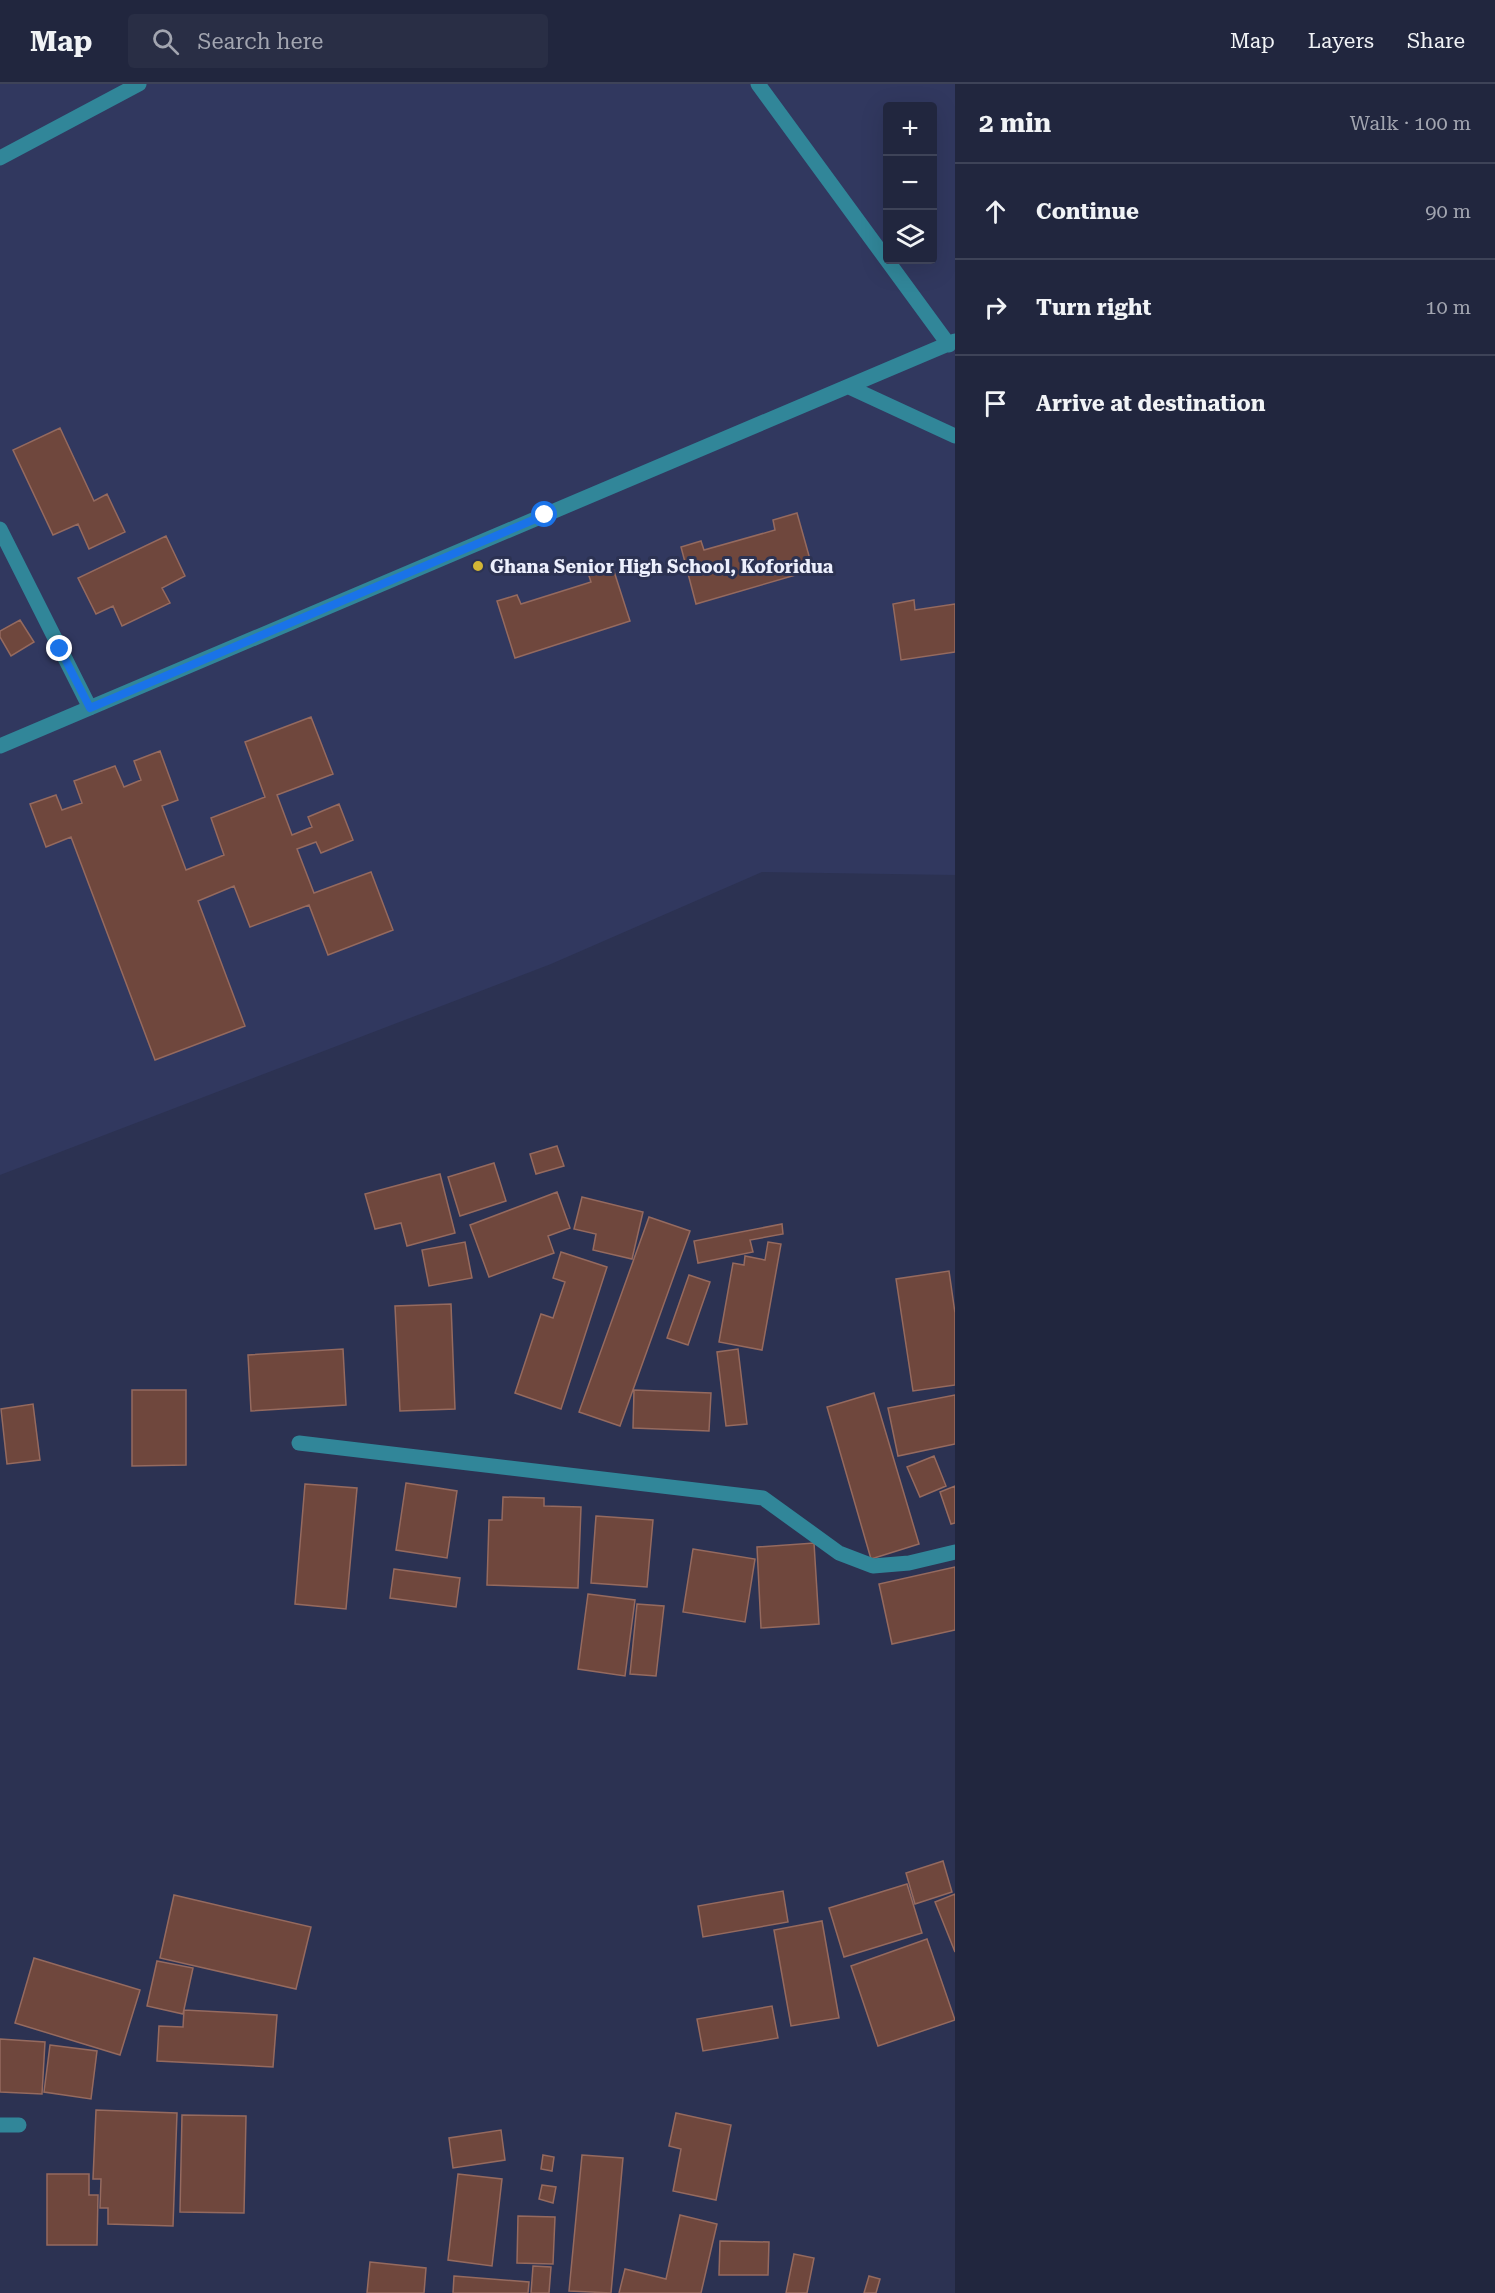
<!DOCTYPE html>
<html lang="en">
<head>
<meta charset="utf-8">
<style>
  body { margin:0; font-family:"Roboto Serif",serif; background:#292e45; color:#f1f3f6 }
  .controls { position:absolute; right:18px; top:18px; display:grid; overflow:hidden; border-radius:6px; box-shadow:0 6px 24px #0002 }
  .controls button { width:54px; height:54px; display:grid; place-items:center; padding:0; border:0; border-bottom:2px solid #3e4358; background:#21263e; color:#f1f3f6; font:30px sans-serif }
  .stop { position:absolute; width:18px; height:18px; margin:-14px; border:4px solid #1a73e8; border-radius:50%; background:#fff }
  .stop.end { background:#1a73e8; border-color:#fff; box-shadow:0 2px 6px #0008 }
  .list { margin:0; padding:0; list-style:none }
  h2 { display:flex; justify-content:space-between; align-items:center; height:78px; margin:0; padding:0 24px; font-size:26px }
  h2 small { font-size:20px; font-weight:400; color:#a2a5b0 }
  .list li { display:grid; grid-template-columns:39px 1fr auto; gap:18px; align-items:center; box-sizing:border-box; height:96px; padding:0 24px; border-top:2px solid #3e4358 }
  .list b { display:block; font-size:22px; white-space:nowrap }
  .list em { font-size:20px; font-style:normal; color:#a2a5b0 }
  .icon { flex:none; width:33px; height:33px; fill:none; stroke:currentColor; stroke-width:2; stroke-linecap:round; stroke-linejoin:round }
  .map { position:relative; flex:none; width:955px; height:2209px; overflow:hidden }
  header { display:flex; align-items:center; gap:36px; box-sizing:border-box; height:84px; padding:0 30px; background:#21263e; border-bottom:2px solid #3e4358 }
  header strong { font-size:28px }
  nav { display:flex; gap:33px; margin-inline-start:auto; font-size:21px }
  .search { width:420px; height:54px; background:#292e45; display:flex; align-items:center; gap:15px; box-sizing:border-box; padding:0 21px; border-radius:6px; color:#a2a5b0; font-size:22px }
  main { display:flex }
  aside { flex:1; background:#21263e }
  .map>svg:first-child { display:block }
</style>
</head>
<body>
<header>
<strong>Map</strong>
<div class="search"><svg class="icon" aria-label="search" viewBox="0 0 24 24"><circle cx="10" cy="10" r="6"/><path d="M15 15l6 6"/></svg>Search here</div>
<nav><a>Map</a><a>Layers</a><a>Share</a></nav>
</header>
<main>
<div class="map">
<svg width="955" height="2209" viewBox="0 0 955 2209">
  <rect width="100%" height="100%" fill="#2c3252"/>
  <path fill="#31385f" fill-rule="evenodd" d="M 0,0 L 955,0 L 955,791 L 762,788 L 551,880 L 0,1091 ZM 888,22 L 932,22 L 932,176 L 888,176 Z"/>
  <path fill="#6f473d" stroke="#956a5f" stroke-width="1.5" d="M 60,344 L 94,417 L 107,410 L 125,448 L 89,465 L 78,440 L 53,451 L 13,366 Z
    M 797,429 L 813,486 L 696,520 L 681,463 L 701,457 L 704,466 L 775,446 L 773,436 Z
    M 166,452 L 185,492 L 162,504 L 170,519 L 122,542 L 113,522 L 96,530 L 78,494 Z
    M 612,481 L 630,537 L 515,574 L 497,517 L 517,511 L 521,520 L 591,498 L 588,489 Z
    M 914,516 L 915,526 L 955,520 L 955,568 L 901,576 L 893,520 Z
    M 20,536 L 34,558 L 11,572 L 0,553 L 0,547 Z
    M 311,633 L 333,690 L 277,711 L 292,751 L 312,743 L 308,733 L 339,720 L 353,756 L 321,769 L 316,758 L 297,765 L 314,809 L 371,788 L 393,846 L 328,871 L 309,821 L 250,843 L 234,802 L 198,817 L 245,942 L 155,976 L 71,753 L 46,763 L 30,720 L 56,711 L 62,726 L 82,719 L 74,697 L 115,682 L 124,703 L 141,696 L 134,677 L 160,667 L 178,716 L 162,722 L 186,786 L 224,771 L 211,734 L 265,713 L 245,658 Z
    M 557,1062 L 564,1082 L 536,1090 L 530,1070 Z
    M 494,1079 L 506,1117 L 460,1132 L 448,1093 Z
    M 440,1090 L 455,1149 L 407,1162 L 401,1139 L 375,1145 L 365,1110 Z
    M 557,1108 L 570,1144 L 548,1152 L 554,1169 L 489,1193 L 470,1141 Z
    M 582,1113 L 643,1128 L 632,1175 L 593,1166 L 596,1150 L 574,1145 Z
    M 649,1133 L 690,1147 L 620,1342 L 579,1328 Z
    M 782,1140 L 783,1150 L 750,1156 L 753,1168 L 698,1179 L 694,1157 Z
    M 465,1158 L 472,1194 L 429,1202 L 422,1166 Z
    M 768,1158 L 781,1160 L 762,1266 L 719,1258 L 733,1179 L 744,1181 L 745,1172 L 765,1176 Z
    M 561,1168 L 607,1183 L 561,1325 L 515,1309 L 541,1230 L 553,1234 L 565,1198 L 553,1194 Z
    M 949,1187 L 955,1229 L 955,1301 L 913,1307 L 896,1195 Z
    M 689,1191 L 710,1198 L 688,1261 L 667,1254 Z
    M 451,1220 L 455,1325 L 400,1327 L 395,1222 Z
    M 343,1265 L 346,1321 L 251,1327 L 248,1271 Z
    M 738,1265 L 747,1340 L 726,1342 L 717,1268 Z
    M 132,1306 L 186,1306 L 186,1381 L 132,1382 Z
    M 634,1306 L 711,1309 L 709,1347 L 633,1344 Z
    M 874,1309 L 919,1460 L 871,1475 L 827,1323 Z
    M 955,1311 L 955,1360 L 898,1372 L 888,1324 Z
    M 33,1320 L 40,1376 L 7,1380 L 1,1325 Z
    M 934,1372 L 946,1402 L 920,1413 L 907,1383 Z
    M 406,1399 L 457,1407 L 447,1474 L 396,1466 Z
    M 305,1400 L 357,1404 L 346,1525 L 295,1520 Z
    M 955,1402 L 955,1439 L 951,1440 L 940,1408 Z
    M 503,1413 L 544,1414 L 544,1422 L 581,1423 L 578,1504 L 487,1501 L 489,1436 L 502,1436 Z
    M 596,1432 L 653,1436 L 647,1503 L 591,1499 Z
    M 814,1459 L 819,1540 L 761,1544 L 757,1463 Z
    M 693,1465 L 755,1475 L 745,1538 L 683,1528 Z
    M 955,1483 L 955,1546 L 892,1560 L 879,1500 Z
    M 394,1485 L 460,1494 L 456,1523 L 390,1514 Z
    M 588,1510 L 635,1516 L 625,1592 L 578,1585 Z
    M 637,1520 L 664,1522 L 656,1592 L 630,1590 Z
    M 943,1777 L 952,1808 L 915,1820 L 906,1789 Z
    M 907,1800 L 922,1849 L 844,1873 L 829,1824 Z
    M 783,1807 L 788,1838 L 703,1853 L 698,1822 Z
    M 955,1810 L 955,1868 L 935,1818 Z
    M 174,1811 L 311,1843 L 296,1905 L 160,1874 Z
    M 822,1837 L 839,1934 L 791,1942 L 774,1846 Z
    M 927,1855 L 955,1936 L 878,1962 L 851,1882 Z
    M 34,1874 L 140,1906 L 120,1971 L 15,1939 Z
    M 157,1877 L 193,1884 L 183,1930 L 147,1922 Z
    M 772,1922 L 778,1954 L 703,1967 L 697,1935 Z
    M 184,1926 L 277,1931 L 273,1983 L 157,1977 L 159,1942 L 183,1943 Z
    M 0,1955 L 45,1958 L 42,2010 L 0,2008 Z
    M 50,1961 L 97,1967 L 91,2015 L 44,2008 Z
    M 96,2026 L 177,2029 L 173,2142 L 108,2140 L 108,2124 L 100,2124 L 101,2095 L 93,2095 Z
    M 676,2029 L 731,2041 L 716,2116 L 673,2107 L 681,2065 L 669,2062 Z
    M 182,2031 L 246,2032 L 244,2129 L 180,2128 Z
    M 501,2046 L 505,2076 L 453,2084 L 449,2054 Z
    M 543,2071 L 554,2073 L 552,2087 L 541,2085 Z
    M 582,2071 L 623,2074 L 611,2209 L 569,2207 Z
    M 47,2090 L 89,2090 L 89,2111 L 98,2111 L 97,2161 L 47,2161 Z
    M 458,2090 L 502,2095 L 492,2182 L 448,2176 Z
    M 542,2101 L 556,2103 L 553,2119 L 539,2115 Z
    M 680,2131 L 717,2140 L 701,2209 L 619,2209 L 625,2185 L 666,2195 Z
    M 518,2132 L 555,2133 L 553,2180 L 517,2179 Z
    M 720,2157 L 769,2158 L 768,2191 L 719,2191 Z
    M 794,2170 L 814,2174 L 807,2209 L 786,2209 Z
    M 370,2178 L 426,2184 L 424,2209 L 367,2209 Z
    M 533,2182 L 551,2183 L 549,2209 L 531,2209 Z
    M 454,2192 L 529,2198 L 528,2209 L 453,2209 Z
    M 869,2192 L 880,2195 L 876,2209 L 864,2209 Z"/>
  <g fill="none" stroke-linecap="round" stroke-linejoin="round">
    <path stroke="#318699" stroke-width="15" d="M 758,0 L 949,261
      M 0,74 L 139,0
      M 849,303 L 955,352
      M 0,445 L 90,624
      M 0,662 L 955,257
      M 299,1359 L 763,1414 L 839,1469 L 873,1482 L 909,1479 L 955,1468
      M 0,2041 L 19,2041"/>
  </g>
  <g fill="none" stroke-linecap="round" stroke-linejoin="round">
    <path stroke="#1a73e8" stroke-width="8" d="M 60,565 L 90,624 L 545,431"/>
  </g>
  <circle fill="#d4b635" stroke="#2c3252" stroke-width="2" cx="478" cy="482" r="6"/>
  <g text-anchor="middle" dominant-baseline="central" stroke-width="6" stroke-linejoin="round" paint-order="stroke">
    <g font-size="18" font-weight="bold" fill="#eceffc" stroke="#2c3252" text-anchor="start">
      <text x="490" y="482">Ghana Senior High School, Koforidua</text>
    </g>
  </g>
</svg>
<div class="controls">
<button>+</button>
<button>−</button>
<button><svg class="icon" aria-label="layers" viewBox="0 0 24 24"><path d="M12 4l9 5-9 5-9-5zM3 14l9 5 9-5"/></svg></button>
</div>
<div class="stop" style="left:545px;top:431px"></div>
<div class="stop end" style="left:60px;top:565px"></div>
</div>
<aside>
<h2>2 min<small>Walk · 100 m</small></h2>
<ul class="list">
<li><svg class="icon" aria-label="ahead" viewBox="0 0 24 24"><path d="M12 20V5M6 11l6-6 6 6"/></svg><div><b>Continue</b></div><em>90 m</em></li>
<li><svg class="icon" aria-label="right" viewBox="0 0 24 24"><path d="M7 20v-9h11M14 6l5 5-5 5"/></svg><div><b>Turn right</b></div><em>10 m</em></li>
<li><svg class="icon" aria-label="arrive" viewBox="0 0 24 24"><path d="M6 21V4h12l-3 4 3 4H6"/></svg><div><b>Arrive at destination</b></div></li>
</ul>
</aside>
</main>
</body>
</html>
